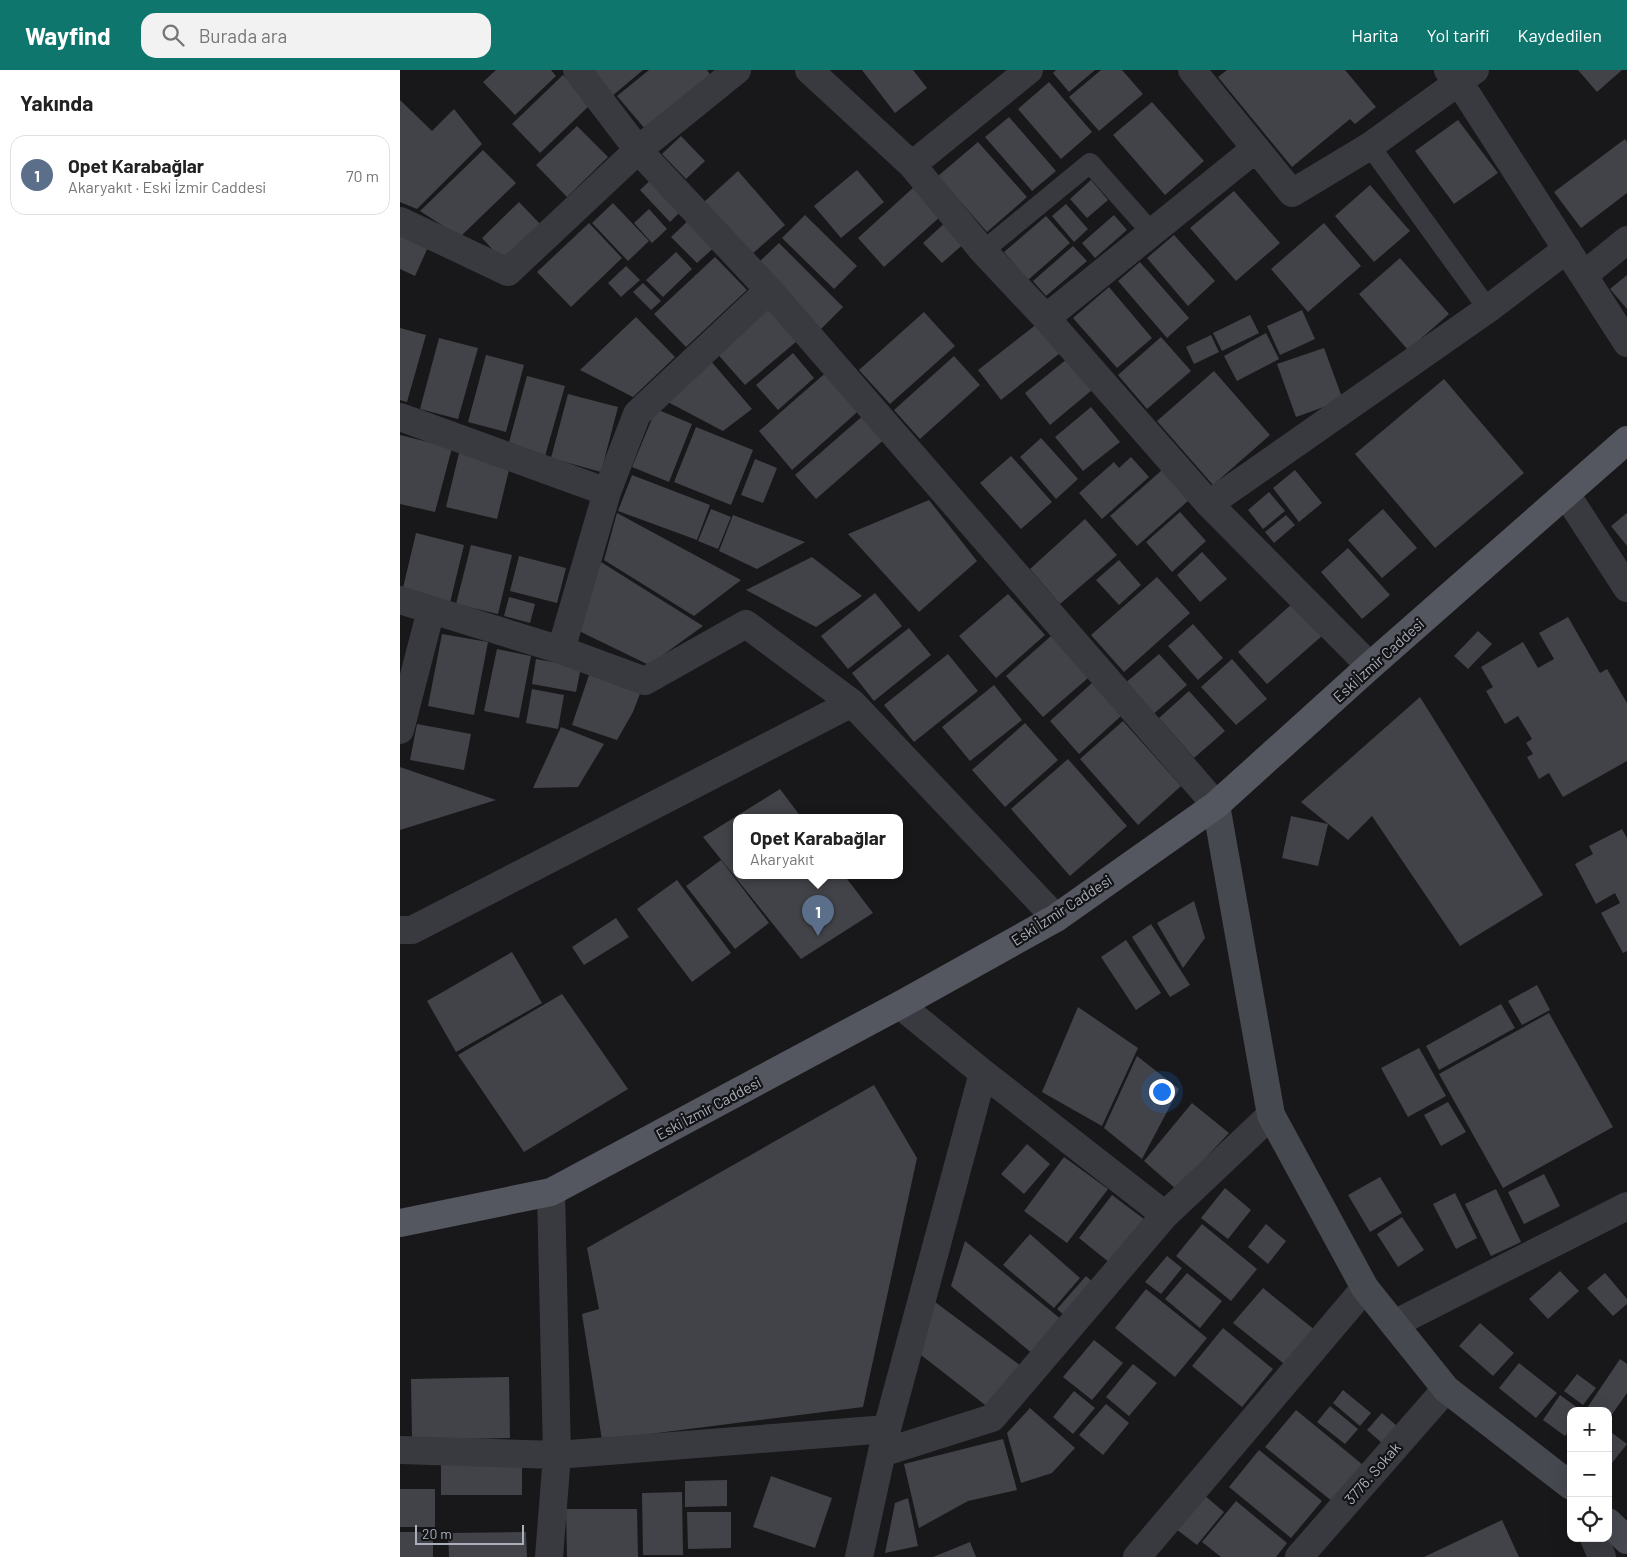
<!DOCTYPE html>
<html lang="tr">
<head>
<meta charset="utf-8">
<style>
  body { margin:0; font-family:Barlow,sans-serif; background:#f2f2f2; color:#222 }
  .controls { position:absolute; right:15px; bottom:15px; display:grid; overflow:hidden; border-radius:10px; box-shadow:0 5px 20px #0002 }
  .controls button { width:45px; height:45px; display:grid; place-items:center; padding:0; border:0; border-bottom:1px solid #e0e0e0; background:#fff; color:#222; font:25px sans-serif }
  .scale { position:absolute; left:15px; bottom:12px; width:109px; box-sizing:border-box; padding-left:5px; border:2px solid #a9afbb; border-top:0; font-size:14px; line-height:18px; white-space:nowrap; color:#a9afbb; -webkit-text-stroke:4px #131316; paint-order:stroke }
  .you { position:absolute; left:761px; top:1021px; width:18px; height:18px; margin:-12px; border:4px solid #fff; border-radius:50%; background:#1a73e8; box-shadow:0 0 0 8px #1a73e833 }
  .badge { display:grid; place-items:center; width:32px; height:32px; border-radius:50%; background:#0f766e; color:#fff; font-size:16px; font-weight:700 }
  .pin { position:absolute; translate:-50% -41px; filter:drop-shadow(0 1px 2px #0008) }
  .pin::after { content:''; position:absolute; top:26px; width:18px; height:15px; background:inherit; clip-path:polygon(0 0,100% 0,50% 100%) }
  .popup { position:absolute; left:333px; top:744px; width:170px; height:65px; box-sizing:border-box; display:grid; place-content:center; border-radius:10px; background:#fff; filter:drop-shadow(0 1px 4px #0005); font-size:16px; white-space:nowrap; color:#767676 }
  .popup b { font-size:19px; color:#222 }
  .popup::after { content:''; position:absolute; left:50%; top:100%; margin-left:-10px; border:10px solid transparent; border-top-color:#fff }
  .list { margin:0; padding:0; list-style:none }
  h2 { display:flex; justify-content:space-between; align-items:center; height:65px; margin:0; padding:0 20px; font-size:21px }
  h2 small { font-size:16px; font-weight:400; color:#767676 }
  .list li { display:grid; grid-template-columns:32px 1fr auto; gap:15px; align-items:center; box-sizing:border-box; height:80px; margin:0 10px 10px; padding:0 10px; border:1px solid #e0e0e0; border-radius:15px }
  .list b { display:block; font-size:19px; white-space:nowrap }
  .list p { margin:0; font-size:16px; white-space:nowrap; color:#767676 }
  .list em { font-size:16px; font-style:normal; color:#767676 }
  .icon { flex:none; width:28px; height:28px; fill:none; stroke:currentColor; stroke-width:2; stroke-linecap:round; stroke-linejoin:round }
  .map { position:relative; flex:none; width:1227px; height:1487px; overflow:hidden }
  header { display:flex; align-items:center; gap:30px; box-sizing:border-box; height:70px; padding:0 25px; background:#0f766e; color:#fff }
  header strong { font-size:24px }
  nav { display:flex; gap:28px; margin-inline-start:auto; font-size:18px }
  .search { width:350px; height:45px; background:#f2f2f2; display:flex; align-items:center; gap:12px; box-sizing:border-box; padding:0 18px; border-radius:15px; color:#767676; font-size:19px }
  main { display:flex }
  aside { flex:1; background:#fff }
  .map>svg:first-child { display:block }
</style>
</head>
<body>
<header>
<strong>Wayfind</strong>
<div class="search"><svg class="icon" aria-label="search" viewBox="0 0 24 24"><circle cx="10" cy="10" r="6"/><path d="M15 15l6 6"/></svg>Burada ara</div>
<nav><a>Harita</a><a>Yol tarifi</a><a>Kaydedilen</a></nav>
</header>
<main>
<aside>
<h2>Yakında<small></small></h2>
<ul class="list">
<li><span class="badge" style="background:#5c6f8a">1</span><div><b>Opet Karabağlar</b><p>Akaryakıt · Eski İzmir Caddesi</p></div><em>70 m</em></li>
</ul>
</aside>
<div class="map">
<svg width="1227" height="1487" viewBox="0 0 1227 1487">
  <rect width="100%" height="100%" fill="#18181a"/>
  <path fill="#424348" d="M 96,0 L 151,0 L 156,6 L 115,45 L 83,12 Z
    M 188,0 L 243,0 L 211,27 Z
    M 249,0 L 307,0 L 311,6 L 246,60 L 217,26 Z
    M 462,0 L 513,0 L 527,18 L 495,43 Z
    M 656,0 L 695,0 L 669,22 L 653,3 Z
    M 701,0 L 722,0 L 743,24 L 699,61 L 669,27 Z
    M 827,0 L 945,0 L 976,37 L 955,54 L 950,49 L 892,97 L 818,7 Z
    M 1178,0 L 1222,0 L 1197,22 Z
    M 163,5 L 191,34 L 140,83 L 112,54 Z
    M 649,12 L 692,62 L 661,89 L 618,39 Z
    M 0,30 L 32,61 L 54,39 L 82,74 L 17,139 L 0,132 Z
    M 752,32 L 804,91 L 765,125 L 713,65 Z
    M 609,47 L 656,101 L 632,121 L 585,67 Z
    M 1058,50 L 1098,103 L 1054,134 L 1015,81 Z
    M 177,56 L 208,87 L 167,127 L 136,95 Z
    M 281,66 L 305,91 L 286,109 L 262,84 Z
    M 1225,69 L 1227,72 L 1227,123 L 1181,158 L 1154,122 Z
    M 578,72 L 627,127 L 587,162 L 538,106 Z
    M 83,80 L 116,113 L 60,167 L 20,141 Z
    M 457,100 L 484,132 L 441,168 L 414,136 Z
    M 338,101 L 385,155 L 351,185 L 304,132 Z
    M 255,106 L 285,137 L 270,152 L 240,120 Z
    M 691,110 L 708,130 L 687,148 L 670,129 Z
    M 970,115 L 1010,161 L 974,192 L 935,146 Z
    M 515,116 L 541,146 L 484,197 L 458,168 Z
    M 834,121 L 880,173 L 836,211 L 790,158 Z
    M 119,132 L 143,157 L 105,193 L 82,168 Z
    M 213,133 L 249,171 L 228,191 L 192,153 Z
    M 666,134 L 688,159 L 674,172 L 652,146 Z
    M 249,139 L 267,159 L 252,173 L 234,153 Z
    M 405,145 L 457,196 L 434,219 L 382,168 Z
    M 714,145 L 727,160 L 695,188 L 682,173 Z
    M 293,146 L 319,173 L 297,193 L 271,167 Z
    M 646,146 L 670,173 L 628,210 L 604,182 Z
    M 548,150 L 567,171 L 542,193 L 523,173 Z
    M 189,153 L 222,188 L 171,237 L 137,202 Z
    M 924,153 L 961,196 L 908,242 L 871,199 Z
    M 0,162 L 29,175 L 15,206 L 0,199 Z
    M 774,165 L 815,211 L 788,236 L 747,188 Z
    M 379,173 L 443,237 L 421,259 L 357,194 Z
    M 673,176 L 687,191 L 646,226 L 633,211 Z
    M 276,182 L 292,199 L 263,227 L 246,210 Z
    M 315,187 L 347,220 L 286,277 L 254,244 Z
    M 1000,188 L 1049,244 L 1008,280 L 959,224 Z
    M 740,192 L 789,248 L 767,268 L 718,211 Z
    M 226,196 L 240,210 L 221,227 L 208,213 Z
    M 1227,205 L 1227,239 L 1210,219 Z
    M 243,213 L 261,231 L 251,240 L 233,222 Z
    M 709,217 L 752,268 L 717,298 L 673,248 Z
    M 366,235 L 397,271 L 345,315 L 314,280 Z
    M 902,240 L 915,269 L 880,285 L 867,256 Z
    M 524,242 L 555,276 L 490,334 L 459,300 Z
    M 850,245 L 859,263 L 822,281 L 813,263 Z
    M 236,247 L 275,287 L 233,327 L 180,300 Z
    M 637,254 L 660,283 L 601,330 L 578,300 Z
    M 0,258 L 26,265 L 7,332 L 0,330 Z
    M 866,263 L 879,289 L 837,311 L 824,286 Z
    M 811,265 L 819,282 L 794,294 L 786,277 Z
    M 761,267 L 791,301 L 747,339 L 718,305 Z
    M 39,268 L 78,278 L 58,349 L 20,339 Z
    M 924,278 L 943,330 L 896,347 L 877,294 Z
    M 393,283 L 414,308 L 378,340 L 356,315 Z
    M 86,285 L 124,295 L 106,362 L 68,352 Z
    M 554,286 L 580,315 L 520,369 L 494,340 Z
    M 667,289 L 692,320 L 650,355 L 625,323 Z
    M 310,290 L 352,339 L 323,361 L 266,331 Z
    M 430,299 L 463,337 L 392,400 L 359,361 Z
    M 814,301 L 870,365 L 813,415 L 757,351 Z
    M 127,306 L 165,316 L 145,386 L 108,376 Z
    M 1044,309 L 1124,403 L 1035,478 L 955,384 Z
    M 168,324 L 218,337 L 201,402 L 151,388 Z
    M 691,337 L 720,372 L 683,401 L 655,367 Z
    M 256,339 L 292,354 L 269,412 L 232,397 Z
    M 466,343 L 487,367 L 416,429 L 395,405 Z
    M 296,357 L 353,380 L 331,435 L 274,412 Z
    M 0,365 L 52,378 L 35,442 L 0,434 Z
    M 641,368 L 678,409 L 656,429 L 620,387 Z
    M 60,379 L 111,392 L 97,449 L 46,437 Z
    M 611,386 L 652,432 L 621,459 L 580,413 Z
    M 731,387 L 749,407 L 702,449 L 679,423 L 714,392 L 719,398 Z
    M 355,389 L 377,398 L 363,433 L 341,425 Z
    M 762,400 L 789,430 L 737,476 L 710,446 Z
    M 895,400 L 922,433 L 899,452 L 873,418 Z
    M 232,405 L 310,435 L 297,470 L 218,441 Z
    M 869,422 L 885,441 L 863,459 L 848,440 Z
    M 529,430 L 577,491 L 519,542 L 448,464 Z
    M 311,439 L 331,447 L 318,479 L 298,471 Z
    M 983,439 L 1017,478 L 982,508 L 948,470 Z
    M 780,442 L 806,471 L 772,502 L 746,472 Z
    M 217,443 L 341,510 L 294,546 L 204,490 Z
    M 1227,443 L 1227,476 L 1211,456 Z
    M 333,445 L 405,472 L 357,499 L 319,481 Z
    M 886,445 L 895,455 L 874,473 L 865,462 Z
    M 685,449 L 717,485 L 660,534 L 630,499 Z
    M 16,463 L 64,475 L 50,533 L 2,522 Z
    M 71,475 L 112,485 L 98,544 L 56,534 Z
    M 948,478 L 990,525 L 962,549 L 921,502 Z
    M 802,482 L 827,509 L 800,532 L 777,505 Z
    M 119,486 L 166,498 L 157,533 L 110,521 Z
    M 412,487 L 462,526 L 416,557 L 346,520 Z
    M 719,490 L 741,515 L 719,535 L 696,510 Z
    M 201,492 L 303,556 L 249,595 L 179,561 Z
    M 757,507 L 790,543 L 724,602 L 691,565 Z
    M 475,523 L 502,556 L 448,599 L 421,566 Z
    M 608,524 L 645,565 L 596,608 L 559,566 Z
    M 109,527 L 135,534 L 130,553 L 104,546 Z
    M 894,532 L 923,565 L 867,614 L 838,582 Z
    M 1168,547 L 1200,603 L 1207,599 L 1227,633 L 1227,691 L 1163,727 L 1149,703 L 1139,709 L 1127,687 L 1133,684 L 1126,673 L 1132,669 L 1118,646 L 1105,654 L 1086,621 L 1093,617 L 1081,597 L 1123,572 L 1138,598 L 1154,589 L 1139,563 Z
    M 793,554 L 823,588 L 798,610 L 768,576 Z
    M 509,558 L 531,585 L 474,631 L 452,603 Z
    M 1078,561 L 1092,574 L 1068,599 L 1054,586 Z
    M 42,564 L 88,572 L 74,645 L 28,636 Z
    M 651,566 L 688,608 L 643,647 L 606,606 Z
    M 97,579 L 131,586 L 119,648 L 84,641 Z
    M 548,584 L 578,621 L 514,672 L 484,635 Z
    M 759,584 L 787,615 L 751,646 L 723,615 Z
    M 136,589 L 181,597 L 176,622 L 132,614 Z
    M 832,589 L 867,629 L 836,655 L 801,617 Z
    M 189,605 L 241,621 L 233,642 L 217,670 L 172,655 Z
    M 692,613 L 721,646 L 679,684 L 650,651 Z
    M 594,615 L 622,650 L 570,691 L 542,657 Z
    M 132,619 L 164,625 L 158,659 L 126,653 Z
    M 789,621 L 825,661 L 794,688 L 759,648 Z
    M 1020,627 L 1143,825 L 1060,876 L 972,746 L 948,770 L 901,732 Z
    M 723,651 L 781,716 L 738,755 L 680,689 Z
    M 625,653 L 658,690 L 605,737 L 572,700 Z
    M 17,654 L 71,664 L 64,700 L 10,690 Z
    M 161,657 L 204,674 L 178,717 L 133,718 Z
    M 668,689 L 727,756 L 670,806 L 611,739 Z
    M 0,697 L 96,730 L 0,760 Z
    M 380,719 L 401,747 L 337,747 L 337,805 L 444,805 L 473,843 L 401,889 L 303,767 Z
    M 891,746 L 928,754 L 918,796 L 882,788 Z
    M 1222,759 L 1227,768 L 1227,881 L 1223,883 L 1201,843 L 1220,833 L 1215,823 L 1196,834 L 1175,794 L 1193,784 L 1189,776 Z
    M 321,790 L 369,853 L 335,879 L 286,816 Z
    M 277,810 L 331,883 L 292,912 L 237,839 Z
    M 794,831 L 805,868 L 783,898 L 757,853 Z
    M 216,848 L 229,867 L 184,895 L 172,877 Z
    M 751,854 L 790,915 L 770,927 L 732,867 Z
    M 726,870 L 761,923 L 736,940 L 701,887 Z
    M 112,882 L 142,933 L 56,982 L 27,931 Z
    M 1137,915 L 1150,940 L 1122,955 L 1108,931 Z
    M 162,924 L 228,1019 L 124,1082 L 58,985 Z
    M 1101,934 L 1115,958 L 1039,1000 L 1026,976 Z
    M 678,937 L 738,978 L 702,1056 L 642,1022 Z
    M 1149,943 L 1213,1057 L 1103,1118 L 1039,1004 Z
    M 1019,978 L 1046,1026 L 1008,1047 L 981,998 Z
    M 737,986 L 779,1019 L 742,1089 L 704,1058 Z
    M 474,1015 L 517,1088 L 463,1337 L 202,1370 L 182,1244 L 199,1239 L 187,1178 Z
    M 1048,1032 L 1066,1062 L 1041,1076 L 1024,1045 Z
    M 792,1033 L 829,1063 L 776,1119 L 744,1091 Z
    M 627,1074 L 650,1094 L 624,1124 L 601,1104 Z
    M 664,1087 L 708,1119 L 667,1173 L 624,1141 Z
    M 1144,1104 L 1160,1136 L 1124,1154 L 1108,1122 Z
    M 980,1107 L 1002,1143 L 970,1162 L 948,1125 Z
    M 825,1118 L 851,1140 L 828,1169 L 801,1148 Z
    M 1096,1119 L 1121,1172 L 1091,1186 L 1065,1134 Z
    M 1055,1123 L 1077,1168 L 1056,1179 L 1033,1134 Z
    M 712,1125 L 744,1149 L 710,1193 L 679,1168 Z
    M 1002,1147 L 1024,1180 L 998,1197 L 977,1164 Z
    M 802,1154 L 857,1199 L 831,1231 L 776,1186 Z
    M 866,1154 L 886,1171 L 868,1194 L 848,1177 Z
    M 630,1164 L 680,1208 L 654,1238 L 603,1195 Z
    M 565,1171 L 662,1250 L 633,1284 L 551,1216 Z
    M 767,1186 L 782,1198 L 761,1224 L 745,1212 Z
    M 1160,1201 L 1179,1221 L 1148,1249 L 1129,1229 Z
    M 787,1203 L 822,1231 L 800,1258 L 765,1229 Z
    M 1205,1203 L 1227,1229 L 1227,1234 L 1213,1246 L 1187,1218 Z
    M 686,1206 L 699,1218 L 670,1250 L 657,1239 Z
    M 863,1218 L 916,1261 L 887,1296 L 833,1253 Z
    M 746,1219 L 807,1268 L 775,1307 L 715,1258 Z
    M 535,1232 L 621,1296 L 589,1338 L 521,1285 Z
    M 1080,1253 L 1114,1283 L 1093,1306 L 1059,1276 Z
    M 823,1258 L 873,1299 L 842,1337 L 792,1296 Z
    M 694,1270 L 723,1293 L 692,1330 L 663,1307 Z
    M 1220,1289 L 1227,1294 L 1227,1323 L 1208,1350 L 1208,1341 L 1190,1341 L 1187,1338 Z
    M 1119,1293 L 1157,1323 L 1136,1348 L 1099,1318 Z
    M 733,1294 L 757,1313 L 729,1346 L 706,1327 Z
    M 1177,1304 L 1196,1318 L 1183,1335 L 1164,1321 Z
    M 109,1307 L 110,1368 L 12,1370 L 11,1309 Z
    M 943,1320 L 971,1343 L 960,1356 L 933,1333 Z
    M 674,1321 L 695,1338 L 673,1364 L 653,1347 Z
    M 1160,1325 L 1182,1341 L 1171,1341 L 1171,1358 L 1165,1366 L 1143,1350 Z
    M 706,1334 L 729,1353 L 703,1385 L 679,1365 Z
    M 930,1336 L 958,1359 L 945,1374 L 917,1352 Z
    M 630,1338 L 675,1378 L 652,1403 L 621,1413 L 607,1363 Z
    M 896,1340 L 963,1395 L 933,1432 L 865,1377 Z
    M 982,1343 L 997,1356 L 982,1373 L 967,1360 Z
    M 1208,1360 L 1227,1374 L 1208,1398 Z
    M 603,1369 L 617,1420 L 568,1431 L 519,1458 L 504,1394 Z
    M 859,1380 L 922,1431 L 891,1468 L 829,1417 Z
    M 122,1389 L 122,1425 L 41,1425 L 41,1390 Z
    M 371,1406 L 432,1428 L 415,1478 L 353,1457 Z
    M 327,1410 L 327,1436 L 285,1437 L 285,1411 Z
    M 0,1419 L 35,1419 L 35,1457 L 0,1457 Z
    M 282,1422 L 283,1485 L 243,1485 L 242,1423 Z
    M 804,1425 L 824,1442 L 797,1475 L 776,1459 Z
    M 508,1428 L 518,1476 L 485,1483 L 495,1433 Z
    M 836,1431 L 887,1473 L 876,1487 L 821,1487 L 802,1472 Z
    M 166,1439 L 237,1439 L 238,1487 L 167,1487 Z
    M 287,1442 L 331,1442 L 331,1478 L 288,1479 Z
    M 1102,1450 L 1119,1487 L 1024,1487 Z
    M 0,1462 L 33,1462 L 33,1487 L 0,1487 Z
    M 126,1462 L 127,1487 L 49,1487 L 48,1463 Z
    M 570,1472 L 576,1487 L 533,1487 Z"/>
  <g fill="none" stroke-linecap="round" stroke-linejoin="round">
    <path stroke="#393a40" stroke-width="20" d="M 970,76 L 1088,239
      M 583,181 L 690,93 L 752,163"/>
    <path stroke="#393a40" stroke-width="28" d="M 177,0 L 238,80 L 369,220 L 816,735
      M 409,0 L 512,95 L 583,181 L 646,248 L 809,434 L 970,596
      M 792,0 L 892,123 L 970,76 L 1075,0
      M 1048,0 L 1059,12 L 1227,273
      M 512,95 L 629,0
      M 0,151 L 108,202 L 238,80 L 337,0
      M 1184,205 L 1227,170
      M 646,248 L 855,79
      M 0,347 L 207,422
      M 1166,424 L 1227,518
      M 809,434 L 1088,239 L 1167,179
      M 0,530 L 161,580 L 245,611 L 346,554 L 452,633 L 656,848
      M 161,580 L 207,422 L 237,344 L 369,220
      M 0,660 L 31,540
      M 0,860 L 12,860 L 452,633
      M 765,1145 L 871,1045
      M 994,1254 L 1227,1136
      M 0,1380 L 157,1385 L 151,1122
      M 482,1383 L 592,1348 L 765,1145 L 583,1003
      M 1194,1468 L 1202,1487
      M 149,1487 L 157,1385 L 487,1359
      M 459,1487 L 487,1359 L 583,1003 L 500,935
      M 737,1487 L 965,1218
      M 899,1487 L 1046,1319"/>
    <path stroke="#474950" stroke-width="28" d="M 816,735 L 871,1045 L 965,1218 L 1046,1319 L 1171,1416
      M 1208,1452 L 1227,1470"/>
    <path stroke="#54575f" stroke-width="28" d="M 0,1153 L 151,1122 L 500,935 L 656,848 L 816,735 L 970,596 L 1227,370"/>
  </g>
  <g text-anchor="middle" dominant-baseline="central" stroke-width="4.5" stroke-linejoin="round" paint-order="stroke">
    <g font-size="15" fill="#a9afbb" stroke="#131316">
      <text transform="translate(978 590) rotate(-42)">Eski İzmir Caddesi</text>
      <text transform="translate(661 840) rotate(-33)">Eski İzmir Caddesi</text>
      <text transform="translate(308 1038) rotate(-28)">Eski İzmir Caddesi</text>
      <text transform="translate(972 1403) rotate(-49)">3776. Sokak</text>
    </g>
  </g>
</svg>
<div class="controls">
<button>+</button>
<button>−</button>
<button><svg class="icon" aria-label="locate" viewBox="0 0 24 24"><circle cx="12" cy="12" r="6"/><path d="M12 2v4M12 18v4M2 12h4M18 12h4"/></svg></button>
</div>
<div class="scale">20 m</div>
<div class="you"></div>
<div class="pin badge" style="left:418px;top:866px;background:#5c6f8a">1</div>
<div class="popup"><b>Opet Karabağlar</b>Akaryakıt</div>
</div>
</main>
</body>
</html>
